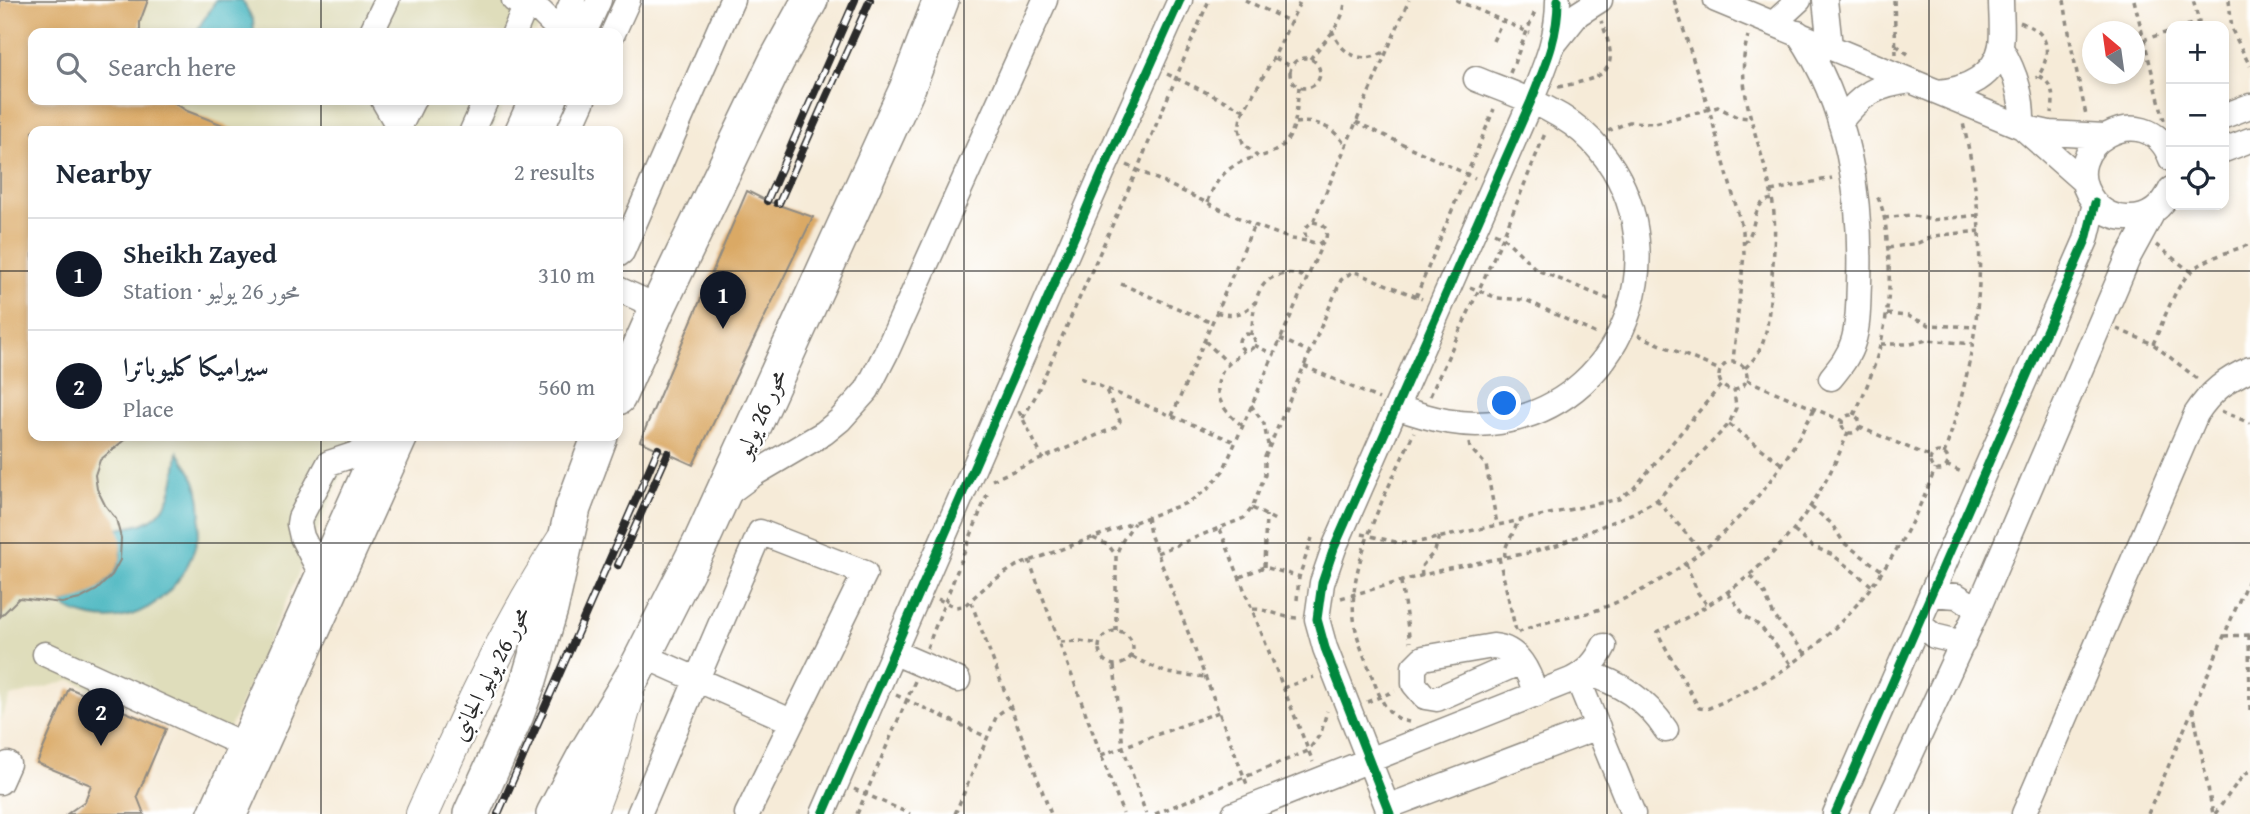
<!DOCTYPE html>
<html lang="en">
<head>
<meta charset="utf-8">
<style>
  body { margin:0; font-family:"Gentium Book Plus",Amiri,serif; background:#f6f6f7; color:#1f2937 }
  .controls { position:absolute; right:21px; top:21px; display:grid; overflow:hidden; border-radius:14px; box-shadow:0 4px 10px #0003 }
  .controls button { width:63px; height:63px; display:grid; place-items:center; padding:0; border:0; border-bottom:2px solid #e0e1e3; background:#fff; color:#1f2937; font:35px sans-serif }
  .compass { position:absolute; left:2082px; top:21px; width:63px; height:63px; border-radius:50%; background:#fff; box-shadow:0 4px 10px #0003; rotate:331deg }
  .you { position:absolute; left:1505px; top:404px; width:24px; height:24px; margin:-18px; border:5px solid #fff; border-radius:50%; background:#1a73e8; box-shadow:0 0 0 10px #1a73e833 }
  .badge { display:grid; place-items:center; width:46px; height:46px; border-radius:50%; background:#111827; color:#fff; font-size:23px; font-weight:700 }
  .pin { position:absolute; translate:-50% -58px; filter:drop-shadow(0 2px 4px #0008) }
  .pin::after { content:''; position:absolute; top:37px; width:24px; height:21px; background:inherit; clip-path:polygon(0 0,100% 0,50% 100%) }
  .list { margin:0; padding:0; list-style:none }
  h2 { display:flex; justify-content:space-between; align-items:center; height:91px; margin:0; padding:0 28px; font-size:30px }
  h2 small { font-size:23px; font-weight:400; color:#747a83 }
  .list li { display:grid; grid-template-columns:46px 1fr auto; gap:21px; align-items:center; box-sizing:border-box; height:112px; padding:0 28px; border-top:2px solid #e0e1e3 }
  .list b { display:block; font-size:26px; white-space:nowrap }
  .list p { margin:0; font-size:23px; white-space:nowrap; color:#747a83 }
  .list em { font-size:23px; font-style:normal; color:#747a83 }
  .icon { flex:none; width:38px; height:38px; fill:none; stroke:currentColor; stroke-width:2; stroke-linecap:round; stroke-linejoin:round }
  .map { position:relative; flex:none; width:2250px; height:814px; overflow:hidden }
  .search { position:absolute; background:#fff; box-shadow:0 4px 10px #0003; left:28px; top:28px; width:595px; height:77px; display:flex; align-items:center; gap:18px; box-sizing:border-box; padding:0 24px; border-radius:14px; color:#747a83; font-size:26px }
  .panel { position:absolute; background:#fff; box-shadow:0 4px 10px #0003; left:28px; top:126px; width:595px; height:315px; border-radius:14px }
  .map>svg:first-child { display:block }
</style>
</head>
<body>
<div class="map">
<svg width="2250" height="814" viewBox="0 0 2250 814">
  <rect width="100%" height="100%" fill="#fff"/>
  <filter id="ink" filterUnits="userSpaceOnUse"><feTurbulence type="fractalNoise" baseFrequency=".0143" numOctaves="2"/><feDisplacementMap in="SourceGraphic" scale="14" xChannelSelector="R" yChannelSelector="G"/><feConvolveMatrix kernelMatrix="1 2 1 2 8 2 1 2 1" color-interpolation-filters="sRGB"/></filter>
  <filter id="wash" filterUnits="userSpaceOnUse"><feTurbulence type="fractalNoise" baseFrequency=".00686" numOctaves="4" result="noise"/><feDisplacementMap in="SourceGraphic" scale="28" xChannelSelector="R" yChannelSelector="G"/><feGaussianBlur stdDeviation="1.57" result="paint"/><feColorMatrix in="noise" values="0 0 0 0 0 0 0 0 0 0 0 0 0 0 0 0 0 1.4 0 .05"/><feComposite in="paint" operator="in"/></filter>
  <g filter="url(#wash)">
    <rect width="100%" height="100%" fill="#f6ebd8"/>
    <path fill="#dfddbb" d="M 0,0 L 550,0 L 536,33 L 33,33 L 33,100 L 506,100 L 493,131 L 33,131 L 33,436 L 359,436 L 222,746 L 71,680 L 10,697 L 0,721 Z"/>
    <path fill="#46b5bf" stroke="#387075" stroke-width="2" d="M 215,0 L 242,0 L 253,20 L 254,33 L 197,33 C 199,21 212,13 215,0 Z
      M 178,452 C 186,465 195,476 198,491 C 213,554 160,631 91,617 C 80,614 69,612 62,603 C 85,598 117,584 120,557 C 121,548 119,538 118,529 C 127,527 138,526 146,522 C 173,510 175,477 178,452 Z"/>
    <g id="blocks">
      <path fill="#daa965" d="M 0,0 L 148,0 L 140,22 L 140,33 L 33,33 L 33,100 L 170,100 L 187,111 L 236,130 L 33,131 L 33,436 L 129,436 L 100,460 L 95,475 L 97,489 L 105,505 L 116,519 L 121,538 L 120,560 L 112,575 L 97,590 L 80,599 L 62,603 L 19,598 L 0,617 Z
        M 747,191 L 767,201 L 813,217 L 693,465 L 640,441 Z
        M 69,688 L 166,729 L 137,796 L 144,814 L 67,814 L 85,801 L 91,785 L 37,763 Z"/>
    </g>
  </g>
  <g filter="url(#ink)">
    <use href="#blocks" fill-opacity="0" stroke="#908b82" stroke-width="2"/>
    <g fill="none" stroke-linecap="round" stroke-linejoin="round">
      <defs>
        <path id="minor" d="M 514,0 L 541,12 L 560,31
          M 1716,0 L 2022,127 L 2049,133 L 2104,136
          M 1825,0 L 1830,46
          M 1774,23 L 1799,0
          M 371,33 L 387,0
          M 514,33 L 526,5
          M 559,33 L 573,0
          M 584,33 L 599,0
          M 613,33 L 628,0
          M 1798,33 C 1848,105 1862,197 1859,283 C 1858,302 1859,324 1853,342 C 1849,356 1840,367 1831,378
          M 1554,44 L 1578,14 L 1600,0
          M 2001,48 C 2016,74 2023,97 2022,127
          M 1938,92 C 1965,90 1996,76 2001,45 C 2003,31 2001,15 2001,0
          M 383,100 L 401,131
          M 2224,116 L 2250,106
          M 1840,122 C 1861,94 1877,85 1911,81
          M 399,128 L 413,100
          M 2023,128 L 2084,182
          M 472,131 L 486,100
          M 517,131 L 531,100
          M 541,131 L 555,100
          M 569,131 L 583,100
          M 2224,150 L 2250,140
          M 2171,159 C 2147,93 2052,147 2093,201 C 2102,212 2116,219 2130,218 C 2150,218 2163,206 2171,189
          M 618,255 L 622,252 L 732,0
          M 618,289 L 658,307
          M 1396,407 C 1430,419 1463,428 1500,422 C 1632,401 1682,237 1592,141 C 1562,109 1516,95 1476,79
          M 723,497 L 754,474 L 824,433 L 840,420 L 867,390 L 886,353 L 1045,0
          M 320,572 L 302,537 L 299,524 L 300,518 L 329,463 L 374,448
          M 1931,594 L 1957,596 L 1978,609
          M 1919,624 L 1934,636 L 1963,643
          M 893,652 L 958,680
          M 45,654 L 257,751
          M 644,656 L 791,721
          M 1521,662 L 1437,699 L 1425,697 L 1414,684 L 1414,667 L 1423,658 L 1493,646 C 1519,648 1529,672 1536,695
          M 1585,672 C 1620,683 1646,699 1666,730
          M 1577,677 L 1633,814
          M 0,782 L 8,764
          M 1387,807 L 1598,727
          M 210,814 L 380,436
          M 235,814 L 406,436
          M 639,814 L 760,532 L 865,573 L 747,814
          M 823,814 L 1103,171 L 1180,0
          M 1234,814 L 1571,680 C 1587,672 1596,662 1604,646
          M 1390,814 L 1325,648 L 1317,619 L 1322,583 L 1334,548 L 1531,101 C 1545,66 1558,39 1558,0
          M 1835,814 L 2086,240 L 2095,203
          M 1883,814 L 1978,609 L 2129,256 L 2153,212
          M 2024,814 L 2196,414 C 2210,392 2227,379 2250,369"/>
        <path id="major" d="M 422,814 C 464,720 506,627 562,541
          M 590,814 L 608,766 L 628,696"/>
        <path id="highway" d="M 618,397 L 658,307 L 777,60 L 810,0
          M 471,814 L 516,715 L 529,680 L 550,609 L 573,508 L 600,436
          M 554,814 L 586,754 L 634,674 L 701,542 L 907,89 L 941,0"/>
      </defs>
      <use href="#minor" stroke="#908b82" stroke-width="27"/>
      <use href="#major" stroke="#908b82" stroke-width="34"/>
      <use href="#highway" stroke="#908b82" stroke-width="38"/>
      <path stroke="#908b82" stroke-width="3.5" stroke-dasharray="5 5" stroke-linecap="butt" d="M 1245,0 L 1291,22
        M 1456,0 L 1530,33
        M 1674,0 L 1709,109 L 1743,231 L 1744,254 L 1733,361
        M 1894,0 L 1896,54
        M 2064,0 L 2071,45 L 2086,115
        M 2134,0 L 2164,120
        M 2229,0 L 2232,30 L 2250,66
        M 2020,22 C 2037,29 2049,36 2046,57 C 2044,66 2042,72 2036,78
        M 2186,26 L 2199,22 L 2193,0
        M 1332,30 C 1341,56 1365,66 1387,50
        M 2143,40 L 2171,31
        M 1493,41 L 1502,21
        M 1896,45 L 1912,57
        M 1275,58 L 1291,66
        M1290 73a15 15 0 1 1 30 0a15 15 0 1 1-30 0Z
        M 1310,59 C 1324,41 1345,23 1345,0
        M 1510,73 L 1536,9
        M 1167,74 L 1244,110
        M 2039,76 C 2054,84 2054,97 2052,113
        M 1299,87 C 1295,121 1298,148 1258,157 L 1243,143 L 1239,129 L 1241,116 L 1274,57 L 1301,0
        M 1558,87 C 1607,77 1622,73 1601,21
        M 1356,122 L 1475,178
        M 1295,123 C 1317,120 1335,127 1346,147
        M 1608,131 L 1629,122 L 1655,123 L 1718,107 L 1737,117 L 1751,118
        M 1127,165 L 1254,225 L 1291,239 L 1308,241
        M 1771,191 L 1832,178
        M 1208,202 C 1215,177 1232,162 1257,157
        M 1884,218 L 1910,215 L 1932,220 L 1979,215
        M 1313,222 L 1322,224 L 1327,230 L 1326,239 L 1318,244 L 1308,241 C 1303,233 1304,227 1313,222 L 1409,0
        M 1494,233 L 1503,237 L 1537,270 L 1613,301
        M 1744,243 C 1759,229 1749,203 1772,199
        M 2156,245 L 2191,272
        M 1888,248 L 1918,243 L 1933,236 L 1980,231
        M 1121,284 L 1212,323
        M 1470,287 L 1497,298 L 1526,300 L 1596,334
        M 1416,297 L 1494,109
        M 1216,312 C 1233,317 1243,315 1255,302
        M 1887,314 L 1908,316 L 1929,325 L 1976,327
        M 2117,329 L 2153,344 L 2199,380
        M1239 342a8 8 0 1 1 16 0a8 8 0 1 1-16 0Z
        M 1251,335 C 1254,312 1253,281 1280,275 C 1290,272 1298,274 1307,278
        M 1638,335 L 1720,370
        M 1280,339 L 1310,352
        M 1205,341 L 1229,364
        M 1881,344 L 1911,344 L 1927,340 L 1973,344
        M 2153,344 C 2163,323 2174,287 2191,272 C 2206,257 2231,252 2250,244
        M 1254,345 L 1273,354
        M1719 376a14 14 0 1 1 28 0a14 14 0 1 1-28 0Z
        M 1304,366 L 1379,399
        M 1745,368 C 1767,349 1767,327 1770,300 C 1772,266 1778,232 1772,198 C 1763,144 1732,91 1748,36
        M 1080,378 L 1235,442
        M 1747,380 L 1843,421
        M 1430,396 L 1503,237 L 1546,131
        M 1251,405 L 1264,424 L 1268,445
        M 1019,411 L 1043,459
        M 2221,411 L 2250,423
        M 1854,415 C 1881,360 1895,302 1887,241 C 1886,225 1884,208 1876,194
        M1842 424a9 9 0 1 1 18 0a9 9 0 1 1-18 0Z
        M 1172,416 L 1254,225
        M 1023,418 L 1035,397 L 1137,170 L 1209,0
        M 1729,424 L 1783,465
        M 1242,425 C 1223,412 1209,391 1224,369 C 1229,362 1238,357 1244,350
        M 1859,427 L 1931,457
        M 1848,432 C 1812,527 1749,591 1657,632 L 1699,708 L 1707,709 C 1736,696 1766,683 1792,664 C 1860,615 1906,547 1935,469
        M 1469,443 L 1470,448 L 1486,465 L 1497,524
        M1930 461a9 9 0 1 1 18 0a9 9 0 1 1-18 0Z
        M 1944,454 C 1983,342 1991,239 1963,123
        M 1946,465 L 1964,473
        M 992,480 L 1116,427 L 1120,421 L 1105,388
        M 1657,500 L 1702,552
        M 1811,507 L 1831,523 L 1844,543 L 1884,572
        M 1252,508 L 1275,520
        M 1147,517 L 1150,534 L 1248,787
        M 1220,529 L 1313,762
        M 1794,531 L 1812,546 L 1833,555 L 1872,586
        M 1362,534 L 1396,542 L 1414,543 L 1619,499 L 1634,488 L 1722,384
        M 1093,538 L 1108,545 L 1116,555
        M 1157,553 L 1244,518 L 1252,508 L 1265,475 L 1265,457 L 1341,280 L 1352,272 L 1358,273 L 1422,299
        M 1505,557 C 1503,544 1515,535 1517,522
        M 1499,558 L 1516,631
        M 1029,560 L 1123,814
        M 1686,564 L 1698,593 L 1708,606
        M 1264,567 L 1266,515
        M 1422,576 L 1421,567 L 1435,551 L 1439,536
        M 1751,576 L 1765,594 L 1774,616 L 1805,653
        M 1240,577 L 1264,567 L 1301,577
        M 1401,582 L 1410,642
        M 1728,593 L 1745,616 L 1760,626 L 1791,664
        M 1341,598 L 1449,568 L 1528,553 L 1557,545 L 1633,513 L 1657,500 L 1729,424 L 1736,408 L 1734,390
        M 938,599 L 956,607 L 964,606 L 991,582 L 1016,566 L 1189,502 L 1208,489 L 1223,471 L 1323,242
        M 1297,600 L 1299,577 L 1312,538
        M 971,602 L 1051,814
        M 1253,609 C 1269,609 1281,618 1298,618
        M1099 648a17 17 0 1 1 34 0a17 17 0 1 1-34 0Z
        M 1116,631 L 1116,555 L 1121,543 L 1134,523
        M 1518,633 C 1546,618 1577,619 1605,607 C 1699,570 1770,499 1814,409
        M 2249,635 L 2250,712
        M 2224,636 L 2250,635
        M 1060,642 L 1080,641 L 1099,644
        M 927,648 L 988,492
        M 1132,657 L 1167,673 L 1205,677
        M 1114,666 L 1123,747 L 1146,814
        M 1283,688 L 1314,677
        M 896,695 L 987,737
        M 1367,702 L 1395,691
        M 2193,709 L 2213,814
        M 1409,722 C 1386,717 1381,699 1373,679 C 1366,660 1356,639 1354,618 C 1347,562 1391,484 1414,432
        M 1101,755 L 1219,712
        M 854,789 L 910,814
        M 857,814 L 915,681
        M 955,814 L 994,722 L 997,715 L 1010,706
        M 1155,814 L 1308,751 L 1321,733 L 1327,711
        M 2148,814 L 2250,575
        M 2215,814 L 2237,783 L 2250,770"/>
      <use href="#minor" stroke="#fff" stroke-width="24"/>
      <use href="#major" stroke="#fff" stroke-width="32"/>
      <use href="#highway" stroke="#fff" stroke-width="35"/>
      <defs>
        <path id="rail" d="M 767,201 L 855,0
          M 777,203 L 779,203 L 870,0
          M 618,565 L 668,453
          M 498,814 L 658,449"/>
      </defs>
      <use href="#rail" stroke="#2b2b2b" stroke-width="8"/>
      <use href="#rail" stroke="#fff" stroke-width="5" stroke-dasharray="16" stroke-linecap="butt"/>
      <defs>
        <path id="cycleway" d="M 823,814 L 1103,171 L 1180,0
          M 1390,814 L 1325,648 L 1317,619 L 1322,583 L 1334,548 L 1531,101 C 1545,66 1558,39 1558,0
          M 1835,814 L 2086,240 L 2095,203"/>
      </defs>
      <use href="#cycleway" stroke="#fff" stroke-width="13"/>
      <use href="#cycleway" stroke="#00873e" stroke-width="9"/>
    </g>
  </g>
  <path fill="none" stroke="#2b2b2b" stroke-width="2" stroke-opacity="0.55" d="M 321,0 L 321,33M 643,0 L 643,814M 964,0 L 964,814M 1286,0 L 1286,814M 1607,0 L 1607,814M 1929,0 L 1929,814M 321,100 L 321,131M 0,271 L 33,271M 618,271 L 2250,271M 321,436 L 321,814M 0,543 L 2250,543"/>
  <g text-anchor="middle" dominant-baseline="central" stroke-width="5" stroke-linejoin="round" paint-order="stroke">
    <g font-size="23" fill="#2b2b2b" stroke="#fff">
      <text transform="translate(760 413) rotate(-66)">محور 26 يوليو</text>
      <text transform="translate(489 673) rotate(-63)">محور 26 يوليو الجانبى</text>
    </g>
  </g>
</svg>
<div class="controls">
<button>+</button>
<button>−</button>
<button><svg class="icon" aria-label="locate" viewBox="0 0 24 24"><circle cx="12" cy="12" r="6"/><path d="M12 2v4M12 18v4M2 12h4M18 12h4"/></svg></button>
</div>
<svg class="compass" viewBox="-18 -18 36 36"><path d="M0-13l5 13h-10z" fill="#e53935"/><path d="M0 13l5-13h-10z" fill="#747a83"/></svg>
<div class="you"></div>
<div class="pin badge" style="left:723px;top:329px">1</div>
<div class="pin badge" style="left:101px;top:746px">2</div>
<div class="search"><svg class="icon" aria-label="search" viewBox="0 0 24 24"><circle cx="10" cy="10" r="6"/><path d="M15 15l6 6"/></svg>Search here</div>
<section class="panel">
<h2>Nearby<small>2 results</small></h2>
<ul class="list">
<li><span class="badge">1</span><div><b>Sheikh Zayed</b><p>Station · محور 26 يوليو</p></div><em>310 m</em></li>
<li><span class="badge">2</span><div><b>سيراميكا كليوباترا</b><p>Place</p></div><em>560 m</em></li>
</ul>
</section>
</div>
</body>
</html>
